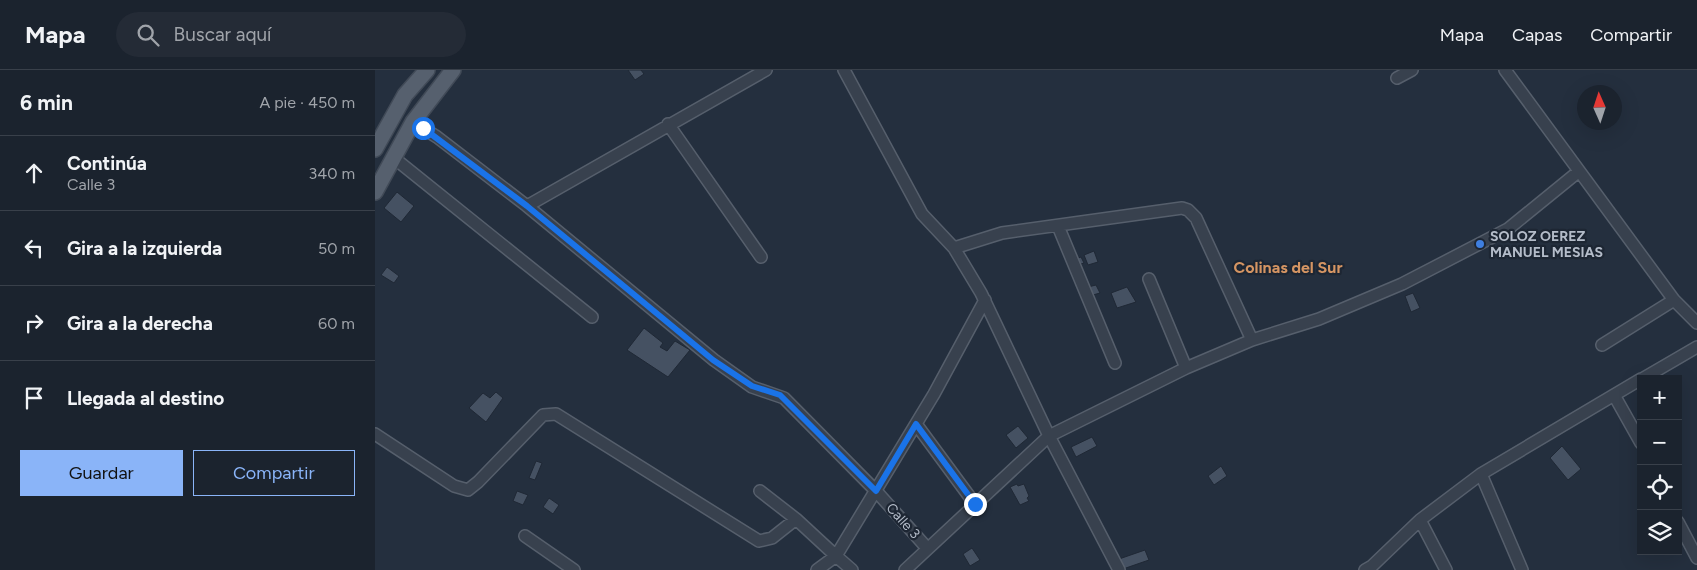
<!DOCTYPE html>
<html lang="es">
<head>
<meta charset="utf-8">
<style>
  body { margin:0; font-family:Figtree,sans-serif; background:#242b36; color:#f1f3f6 }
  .controls { position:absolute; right:15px; bottom:15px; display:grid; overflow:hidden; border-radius:0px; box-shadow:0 5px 20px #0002 }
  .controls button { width:45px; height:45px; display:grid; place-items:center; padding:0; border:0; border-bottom:1px solid #39404a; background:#1b232e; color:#f1f3f6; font:25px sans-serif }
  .compass { position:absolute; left:1202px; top:15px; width:45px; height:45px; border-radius:50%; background:#1b232e; box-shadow:0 5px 20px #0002; rotate:357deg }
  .stop { position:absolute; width:15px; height:15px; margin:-11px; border:4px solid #1a73e8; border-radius:50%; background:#fff }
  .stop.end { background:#1a73e8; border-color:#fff; box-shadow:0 1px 5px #0008 }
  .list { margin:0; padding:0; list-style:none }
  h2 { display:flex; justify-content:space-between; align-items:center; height:65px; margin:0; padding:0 20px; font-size:21px }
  h2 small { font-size:16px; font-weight:400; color:#a0a4aa }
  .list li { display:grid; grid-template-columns:32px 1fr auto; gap:15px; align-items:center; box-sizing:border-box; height:75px; padding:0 20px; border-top:1px solid #39404a }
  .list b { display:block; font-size:19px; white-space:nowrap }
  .list p { margin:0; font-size:16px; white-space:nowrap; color:#a0a4aa }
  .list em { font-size:16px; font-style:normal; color:#a0a4aa }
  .actions { display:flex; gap:10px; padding:15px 20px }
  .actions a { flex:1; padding:11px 0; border:1px solid #8ab4f8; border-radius:0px; text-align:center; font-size:18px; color:#8ab4f8 }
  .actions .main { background:#8ab4f8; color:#111 }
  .icon { flex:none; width:28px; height:28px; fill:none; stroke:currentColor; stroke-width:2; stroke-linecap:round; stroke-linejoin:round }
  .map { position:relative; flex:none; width:1322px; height:500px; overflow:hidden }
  header { display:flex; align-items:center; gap:30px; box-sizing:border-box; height:70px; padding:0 25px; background:#1b232e; border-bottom:1px solid #39404a }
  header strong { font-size:24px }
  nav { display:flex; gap:28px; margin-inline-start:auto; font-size:18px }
  .search { width:350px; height:45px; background:#242b36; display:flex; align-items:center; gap:12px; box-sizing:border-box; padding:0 18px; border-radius:28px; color:#a0a4aa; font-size:19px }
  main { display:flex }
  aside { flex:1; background:#1b232e }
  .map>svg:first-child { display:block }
</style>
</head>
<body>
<header>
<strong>Mapa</strong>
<div class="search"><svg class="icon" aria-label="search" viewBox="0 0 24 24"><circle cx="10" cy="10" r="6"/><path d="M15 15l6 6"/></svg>Buscar aquí</div>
<nav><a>Mapa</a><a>Capas</a><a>Compartir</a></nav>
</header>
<main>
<aside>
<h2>6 min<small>A pie · 450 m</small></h2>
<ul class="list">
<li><svg class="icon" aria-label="ahead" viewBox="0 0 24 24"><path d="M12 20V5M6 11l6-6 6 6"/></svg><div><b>Continúa</b><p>Calle 3</p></div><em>340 m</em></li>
<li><svg class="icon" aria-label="left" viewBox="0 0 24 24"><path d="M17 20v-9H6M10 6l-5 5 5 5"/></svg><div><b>Gira a la izquierda</b></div><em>50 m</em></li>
<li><svg class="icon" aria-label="right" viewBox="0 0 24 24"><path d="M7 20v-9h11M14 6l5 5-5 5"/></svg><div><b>Gira a la derecha</b></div><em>60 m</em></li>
<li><svg class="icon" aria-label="arrive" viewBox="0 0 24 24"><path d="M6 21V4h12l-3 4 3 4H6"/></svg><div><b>Llegada al destino</b></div></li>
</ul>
<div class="actions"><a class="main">Guardar</a><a>Compartir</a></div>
</aside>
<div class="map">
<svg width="1322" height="500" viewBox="0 0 1322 500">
  <rect width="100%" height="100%" fill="#242f3e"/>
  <path fill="#455162" stroke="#1f2835" d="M 253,0 L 266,0 L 269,4 L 260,10 Z
    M 22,122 L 39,136 L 26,152 L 9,138 Z
    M 719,181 L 723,192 L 713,195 L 709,185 Z
    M 706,187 L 709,193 L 703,195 L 700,189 Z
    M 12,197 L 24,206 L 19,213 L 6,205 Z
    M 721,215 L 725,223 L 718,225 L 713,217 Z
    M 752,217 L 761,232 L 742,238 L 736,223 Z
    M 1038,223 L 1045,238 L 1036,242 L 1030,226 Z
    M 269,258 L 288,273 L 285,277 L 292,281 L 300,271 L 315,280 L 293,307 L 252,280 Z
    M 121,322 L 128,328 L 111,352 L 94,338 L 108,323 L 115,328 Z
    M 643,356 L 653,368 L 641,378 L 631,365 Z
    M 717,367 L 722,376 L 701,387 L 696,377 Z
    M 1187,376 L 1206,399 L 1193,410 L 1175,388 Z
    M 161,391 L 167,393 L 160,410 L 154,408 Z
    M 846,396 L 852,406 L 839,415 L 833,406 Z
    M 642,414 L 643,416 L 649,414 L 654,426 L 652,428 L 654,431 L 645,435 L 635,417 Z
    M 142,421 L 153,425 L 148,435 L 138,431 Z
    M 174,428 L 184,435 L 178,444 L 168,437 Z
    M 597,478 L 605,490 L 595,496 L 588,484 Z
    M 770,480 L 774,490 L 748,499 L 744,489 Z"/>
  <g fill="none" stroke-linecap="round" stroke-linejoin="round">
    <defs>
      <path id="minor" d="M 469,0 L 547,144 L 579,178 L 606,223 L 674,366 L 744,500
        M 1130,0 L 1299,230 L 1322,253
        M 1022,8 L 1037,0
        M 38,52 L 62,67 L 152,136 L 339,290 L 377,317 L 409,328 L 501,421 L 552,478
        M 293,54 L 386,187
        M 19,88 L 217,247
        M 152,136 L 391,0
        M 683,156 L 740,293
        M 579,178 L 627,163 L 807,138 L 813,140 L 821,148 L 877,270
        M 774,209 L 811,298
        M 1227,275 L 1299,230
        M 1267,309 L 1322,277
        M 1239,325 L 1266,373
        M 541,354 L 600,434
        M 0,364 L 79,416 L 93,420 L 103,412 L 168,345 L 181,344 L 384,471 L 397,468 L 421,449 L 461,486 L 559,324 L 610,230
        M 1106,404 L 1147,500
        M 385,421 L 421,449
        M 1045,450 L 1071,500
        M 1303,452 L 1322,488
        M 150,466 L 199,500
        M 442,500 L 461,486 L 477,500
        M 530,500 L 674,366 L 811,298 L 877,270 L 944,249 L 1027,214 L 1133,159 L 1203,102
        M 990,500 L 997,496 L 1045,450 L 1106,404 L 1266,309"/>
      <path id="major" d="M 0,79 L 30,25 L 52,0
        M 0,122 L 38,52 L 78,0"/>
    </defs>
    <use href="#minor" stroke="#565f6c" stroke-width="14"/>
    <use href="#major" stroke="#414a57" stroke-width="18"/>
    <use href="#minor" stroke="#38414e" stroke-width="11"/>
    <use href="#major" stroke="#56606e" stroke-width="15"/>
  </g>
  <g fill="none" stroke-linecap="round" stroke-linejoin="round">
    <path stroke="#1a73e8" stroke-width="6" d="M 48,58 L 152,136 L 338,290 L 377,316 L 405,325 L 501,421 L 541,354 L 600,434"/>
  </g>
  <circle fill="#3f7fe0" stroke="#1d2633" stroke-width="2" cx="1105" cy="174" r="5"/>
  <g text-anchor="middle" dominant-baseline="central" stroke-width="4.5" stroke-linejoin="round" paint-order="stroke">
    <g font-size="14" font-weight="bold" fill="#b4bcc9" stroke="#1d2633" text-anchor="start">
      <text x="1115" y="166">SOLOZ OEREZ<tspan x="1115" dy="16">MANUEL MESIAS</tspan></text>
    </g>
    <g font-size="14" fill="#b4bcc9" stroke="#1d2633">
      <text transform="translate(528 451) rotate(48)">Calle 3</text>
    </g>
    <g font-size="16" font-weight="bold" fill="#d59563" stroke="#1d2633">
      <text x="913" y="197">Colinas del Sur</text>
    </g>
  </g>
</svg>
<div class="controls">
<button>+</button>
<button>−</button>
<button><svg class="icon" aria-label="locate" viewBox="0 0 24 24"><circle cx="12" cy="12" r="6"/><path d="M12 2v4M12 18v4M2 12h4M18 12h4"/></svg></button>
<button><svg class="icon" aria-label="layers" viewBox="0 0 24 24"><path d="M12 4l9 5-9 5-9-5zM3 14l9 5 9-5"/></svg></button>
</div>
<svg class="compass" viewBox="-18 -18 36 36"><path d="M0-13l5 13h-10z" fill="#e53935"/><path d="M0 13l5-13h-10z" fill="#a0a4aa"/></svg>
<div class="stop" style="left:48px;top:58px"></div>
<div class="stop end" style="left:600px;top:434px"></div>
</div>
</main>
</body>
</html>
